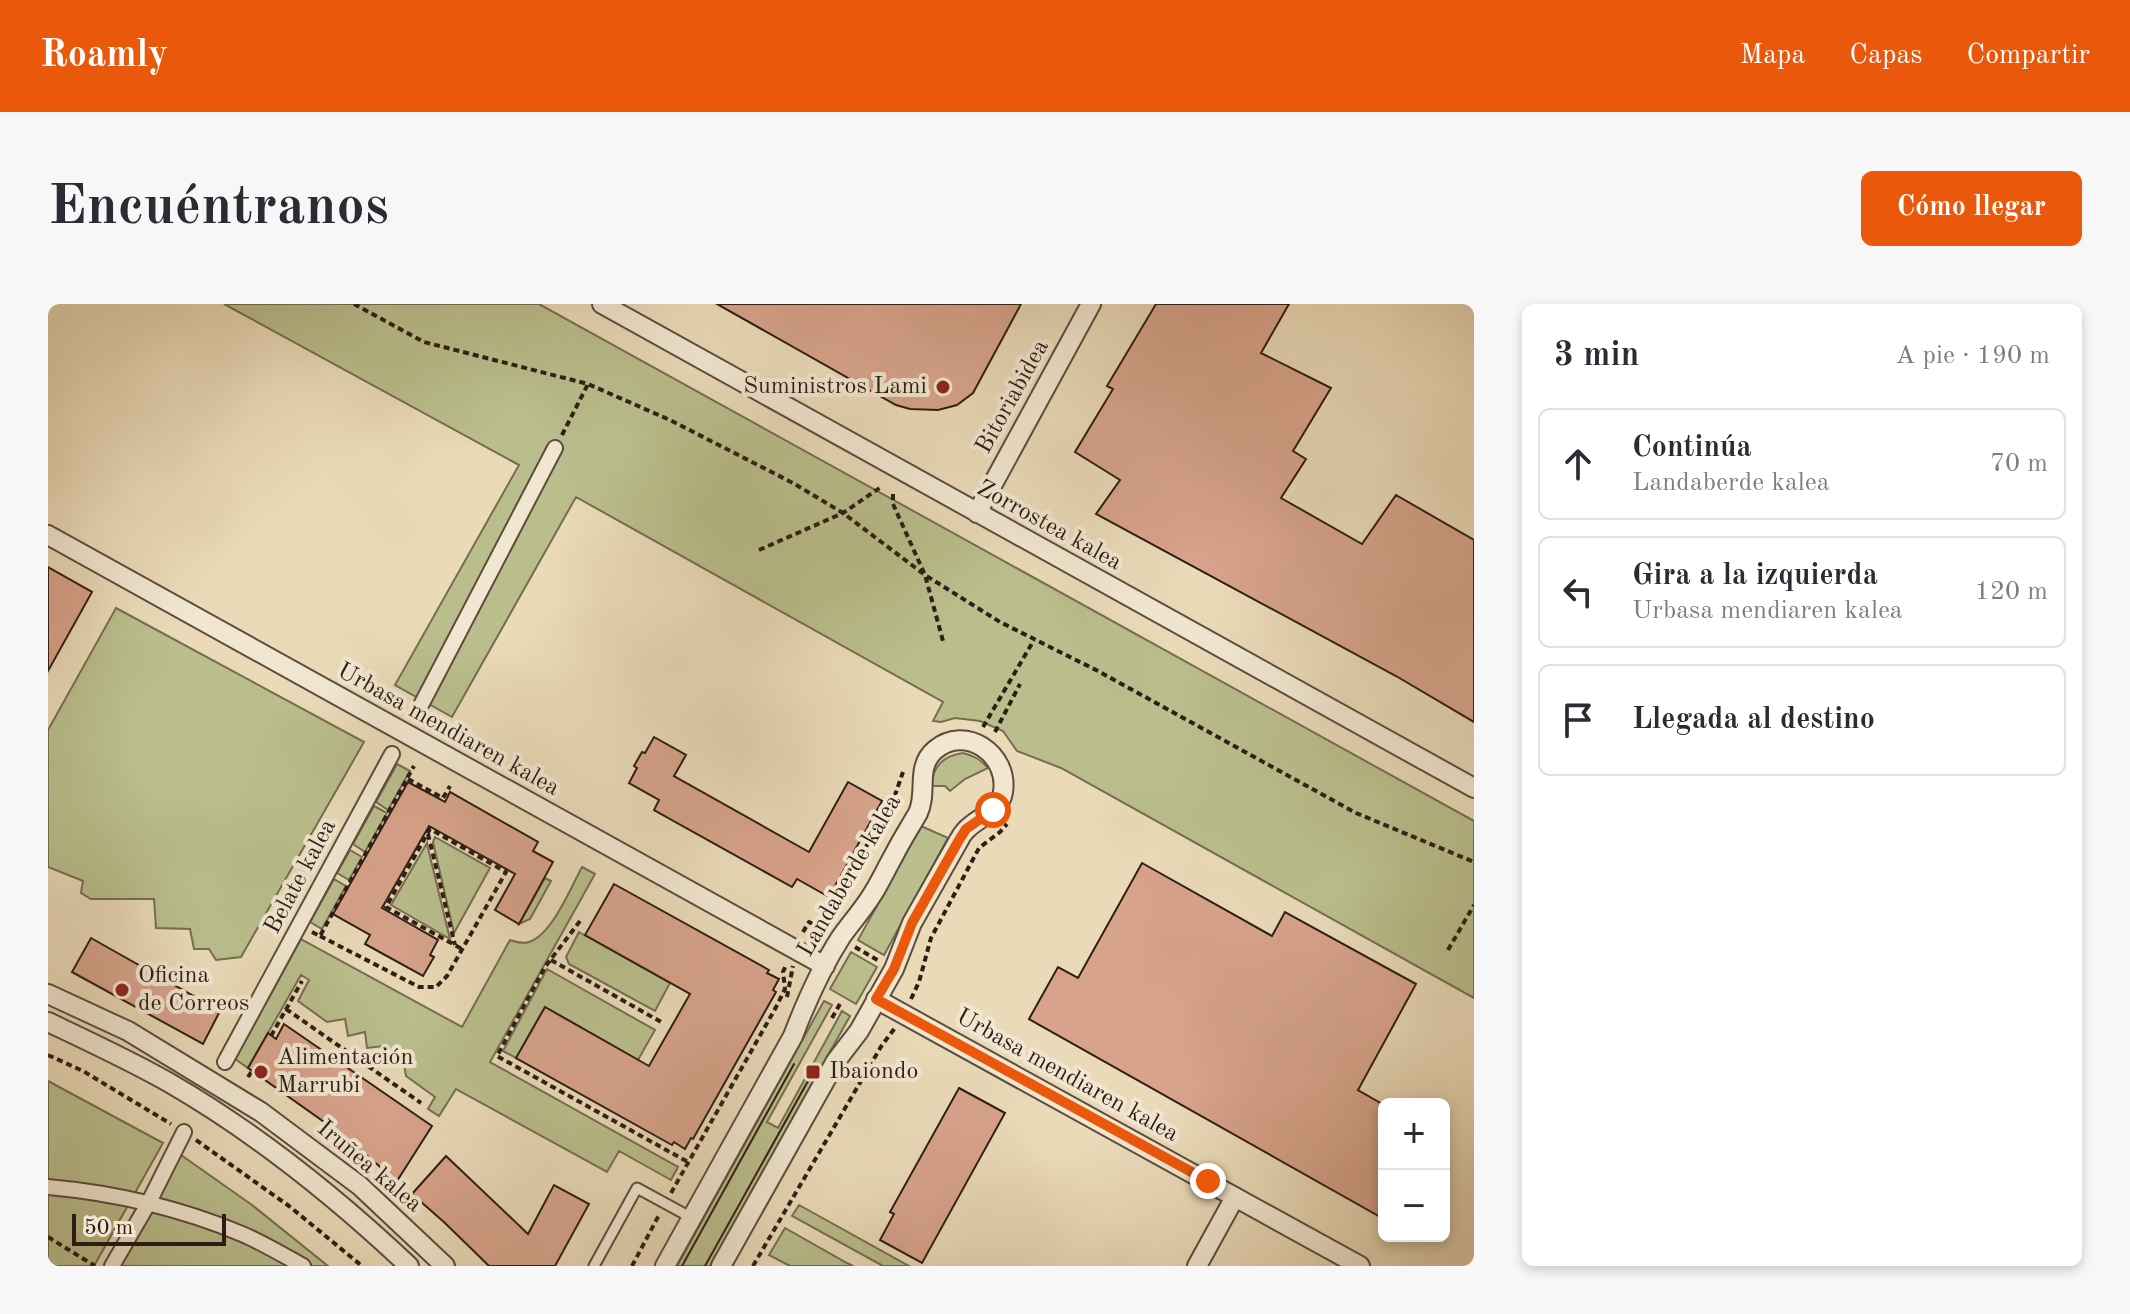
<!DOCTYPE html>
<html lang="es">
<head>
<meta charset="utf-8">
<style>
  body { margin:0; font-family:"Old Standard TT",serif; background:#f7f7f7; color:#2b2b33 }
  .controls { position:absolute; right:24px; bottom:24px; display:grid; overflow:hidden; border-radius:12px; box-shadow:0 4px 12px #0003 }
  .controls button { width:72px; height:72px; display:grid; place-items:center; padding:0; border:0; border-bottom:2px solid #e1e1e2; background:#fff; color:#2b2b33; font:40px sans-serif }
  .scale { position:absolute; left:24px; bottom:20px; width:154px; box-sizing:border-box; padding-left:8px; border:4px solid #2e1d14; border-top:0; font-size:22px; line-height:28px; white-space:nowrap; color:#2e1d14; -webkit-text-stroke:6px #f1e7d1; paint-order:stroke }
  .stop { position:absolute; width:24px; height:24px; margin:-18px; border:6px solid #ea580c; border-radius:50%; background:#fff }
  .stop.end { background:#ea580c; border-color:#fff; box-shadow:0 2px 8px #0008 }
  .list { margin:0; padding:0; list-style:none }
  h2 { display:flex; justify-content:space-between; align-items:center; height:104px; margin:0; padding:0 32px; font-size:34px }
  h2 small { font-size:26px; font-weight:400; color:#7c7c81 }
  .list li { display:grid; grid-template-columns:52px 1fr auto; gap:24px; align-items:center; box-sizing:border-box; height:112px; margin:0 16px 16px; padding:0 16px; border:2px solid #e1e1e2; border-radius:12px }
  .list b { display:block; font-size:30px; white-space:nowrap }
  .list p { margin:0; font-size:26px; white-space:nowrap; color:#7c7c81 }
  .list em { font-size:26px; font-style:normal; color:#7c7c81 }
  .icon { flex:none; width:44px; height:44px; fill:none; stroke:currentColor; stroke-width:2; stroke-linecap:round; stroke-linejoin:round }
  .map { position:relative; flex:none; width:1426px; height:962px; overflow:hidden; border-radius:12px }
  header { display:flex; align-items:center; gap:48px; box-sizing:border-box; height:112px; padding:0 40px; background:#ea580c; color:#fff }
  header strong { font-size:38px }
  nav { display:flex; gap:44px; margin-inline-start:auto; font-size:28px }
  .intro { display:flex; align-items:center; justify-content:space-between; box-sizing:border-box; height:192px; padding:0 48px }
  h1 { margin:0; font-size:56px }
  .button { padding:20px 36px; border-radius:12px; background:#ea580c; color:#fff; font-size:28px; font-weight:700 }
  main { display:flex; gap:48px; padding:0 48px }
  aside { flex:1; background:#fff; border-radius:12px; box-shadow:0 4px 12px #0003 }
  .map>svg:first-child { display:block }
</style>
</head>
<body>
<header>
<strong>Roamly</strong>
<nav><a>Mapa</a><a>Capas</a><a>Compartir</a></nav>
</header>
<div class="intro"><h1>Encuéntranos</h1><a class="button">Cómo llegar</a></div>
<main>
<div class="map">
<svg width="1426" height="962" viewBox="0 0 1426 962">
  <rect width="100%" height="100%" fill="#eadab8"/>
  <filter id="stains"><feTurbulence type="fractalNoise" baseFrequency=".0025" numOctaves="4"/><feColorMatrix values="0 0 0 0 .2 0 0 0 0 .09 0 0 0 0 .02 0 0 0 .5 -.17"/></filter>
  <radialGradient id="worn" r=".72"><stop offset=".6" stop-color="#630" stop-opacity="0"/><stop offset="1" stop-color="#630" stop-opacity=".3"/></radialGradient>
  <path fill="#babe8d" stroke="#746e50" stroke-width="2" d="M 176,0 L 491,0 L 1426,517 L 1426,694 L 1013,464 L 969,447 L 955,427 L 932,417 L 907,414 L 893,418 L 885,417 L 895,398 L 528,193 L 404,413 L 347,381 L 471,161 Z
    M 68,304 L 316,438 L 193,653 L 168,656 L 161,645 L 146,645 L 142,625 L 108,624 L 106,595 L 43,595 L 33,589 L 35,577 L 0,563 L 0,426 Z
    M 915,449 C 926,452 932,455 940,464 L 917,475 L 902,487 L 897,482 L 883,482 C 885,462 895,452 915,449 Z
    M 349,460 L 362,467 L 340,506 L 328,498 Z
    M 326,502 L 339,509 L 317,548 L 305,540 Z
    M 873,522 L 900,534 L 836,651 L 810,636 Z
    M 387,533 L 442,564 L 406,629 L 385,538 Z
    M 379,539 L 379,540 L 402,635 L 343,601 Z
    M 302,546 L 314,553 L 301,576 L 289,569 Z
    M 534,563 L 547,570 L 442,758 L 630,863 L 623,876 L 571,847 L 559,868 L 408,785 L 391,812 L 380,805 L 387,793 L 358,772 L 355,756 L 339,757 L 336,742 L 319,744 L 317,728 L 300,732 L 297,715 L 279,718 L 250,697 L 261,676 L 253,671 L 200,764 L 187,755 L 253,635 L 414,723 L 462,636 C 468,638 474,640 481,638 C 504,631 523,583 534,563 Z
    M 497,574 L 503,577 L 482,615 L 471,620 Z
    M 286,575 L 298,582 L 274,625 L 262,618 Z
    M 531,628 L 622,679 L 607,707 L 521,660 L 518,653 Z
    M 803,648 L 829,663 L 808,700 L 782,685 Z
    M 499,665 L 607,726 L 590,756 L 497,703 L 468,754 L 455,747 Z
    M 776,697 L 784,701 L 719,818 L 730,824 L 794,707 L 802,712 L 662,962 L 629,962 Z
    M 0,777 L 115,839 L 46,962 L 0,962 Z
    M 133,851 L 204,901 L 280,962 L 71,962 Z
    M 751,901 L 861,962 L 835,962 L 744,912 Z
    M 737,924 L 799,959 L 805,962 L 742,962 L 721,951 Z"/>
  <path fill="#d7a38b" stroke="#2e1d14" stroke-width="2" d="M 669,0 L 973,0 L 925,89 L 909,101 L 890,106 L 862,105 L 848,101 Z
    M 1108,0 L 1241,0 L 1213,49 L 1283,84 L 1245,147 L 1258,155 L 1233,194 L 1314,240 L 1348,191 L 1426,236 L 1426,418 L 1348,372 L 1048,210 L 1072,176 L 1027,148 L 1065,85 L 1059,82 Z
    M 0,263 L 44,288 L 0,367 Z
    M 606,433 L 638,451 L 626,472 L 761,548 L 800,478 L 834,497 L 781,593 L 749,575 L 744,583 L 606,506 L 611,496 L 581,479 L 589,464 L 586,462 L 594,448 L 597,449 Z
    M 360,478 L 397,498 L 402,488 L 490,538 L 485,547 L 505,558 L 471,620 L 447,606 L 467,570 L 381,522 L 334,604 L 390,636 L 382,651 L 386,653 L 375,672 L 317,640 L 322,631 L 285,610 Z
    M 1094,559 L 1224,632 L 1237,608 L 1368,680 L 1310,786 L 1336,801 L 1336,915 L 981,715 L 1010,663 L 1030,674 Z
    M 566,580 L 721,666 L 719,669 L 731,675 L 725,686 L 728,688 L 645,835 L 643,834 L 637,845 L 626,838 L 624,841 L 468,754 L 497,703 L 601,762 L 642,690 L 537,631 Z
    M 43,634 L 172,707 L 155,740 L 24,668 Z
    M 236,720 L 384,822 L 349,877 L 293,830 L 200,764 L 220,729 L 228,735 Z
    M 911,784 L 957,809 L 874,959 L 832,936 L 846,910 L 842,908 Z
    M 398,852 L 480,930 L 506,881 L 541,900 L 507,962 L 441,962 L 397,919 L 364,890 Z"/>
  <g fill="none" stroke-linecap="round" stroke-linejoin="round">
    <defs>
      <path id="service" d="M 546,962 L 589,884 L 644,914"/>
      <path id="pedestrian" d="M 371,405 L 507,144
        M 177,758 L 344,450
        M 0,883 C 67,889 132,904 194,930 C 215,939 235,951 255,962
        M 64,962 L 100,900 L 136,828"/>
      <path id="minor" d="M 554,0 L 1426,484
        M 929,209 L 1043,0
        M 0,231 L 777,662
        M 0,690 L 80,727 L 213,808 L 312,882 L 397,962
        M 828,695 L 1312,962
        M 0,718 C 40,737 81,756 120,778 C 205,827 290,895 361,962
        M 617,962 L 745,732 C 758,698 773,664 793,633 C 802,620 813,608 822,594 C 831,581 838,565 846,551 C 853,537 862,523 870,509 C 880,488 867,463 887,446 C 917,420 961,450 955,488 C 952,508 930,513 918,526 C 915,529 913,532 911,536 L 864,619 L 846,665 L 811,727 L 788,757 L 673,962
        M 1149,962 L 1187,893"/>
    </defs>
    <use href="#service" stroke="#5d4c3d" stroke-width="13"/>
    <use href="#pedestrian" stroke="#5d4c3d" stroke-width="18"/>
    <use href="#minor" stroke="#5d4c3d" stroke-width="22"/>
    <path stroke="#2e1d14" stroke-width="4" stroke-dasharray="6 4" stroke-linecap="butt" d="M 306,0 L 376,38 L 540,80 L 622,116 L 745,179 L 795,209 L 877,271 L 952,318 L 1050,367 L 1308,509 L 1426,558
      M 514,131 L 540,80
      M 845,190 L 845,200 L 877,271 L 895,337
      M 711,246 L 795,209 L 833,183
      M 935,423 L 986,336
      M 947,428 L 972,380
      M 360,475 L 395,494 L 402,482
      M 380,530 L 407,641
      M 532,617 L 497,663 L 449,752 L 640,858
      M 773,623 L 847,491 L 855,468
      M 264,628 L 272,632 L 366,462
      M 755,628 L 761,618 L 772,624
      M 272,632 L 371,683 L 388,683 L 399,672 L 458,568 L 382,525 L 338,603 L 414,645
      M 760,633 L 778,620
      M 807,643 L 831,657
      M 1400,646 L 1426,601
      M 503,656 L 615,719
      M 739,693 L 745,662
      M 863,695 L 871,678 L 883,634 L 931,544 L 952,528 L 959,520
      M 238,705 L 373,799
      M 784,714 L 792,700
      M 223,732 L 254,677
      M 0,751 L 35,767 L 123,820
      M 200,773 L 204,767
      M 148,836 L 241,902 L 314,962
      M 623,889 L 727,705 L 737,685 L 735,668 L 738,661
      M 0,933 L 47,962
      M 584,962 L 611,911
      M 705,962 L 834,741 L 847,724"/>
    <use href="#service" stroke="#f1e7d1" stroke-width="9"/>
    <use href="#pedestrian" stroke="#f1e7d1" stroke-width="14"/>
    <use href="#minor" stroke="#f1e7d1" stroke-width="18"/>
    <path stroke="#2e1d14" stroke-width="2" d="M 634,962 L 746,760
      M 657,962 L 765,768"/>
  </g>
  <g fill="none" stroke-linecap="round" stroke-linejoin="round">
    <path stroke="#ea580c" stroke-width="10" d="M 945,506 L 918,525 L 911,536 L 864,619 L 846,665 L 828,695 L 1160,877"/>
  </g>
  <g fill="#8f2418" stroke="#f1e7d1" stroke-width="3">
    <circle cx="895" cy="83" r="8"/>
    <circle cx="74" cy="686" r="8"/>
    <circle cx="213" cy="768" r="8"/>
    <rect x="757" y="760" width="16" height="16" rx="4"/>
  </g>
  <g text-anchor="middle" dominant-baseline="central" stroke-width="8" stroke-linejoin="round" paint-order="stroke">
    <g font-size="24" fill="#2e1d14" stroke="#f1e7d1" text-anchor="start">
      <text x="879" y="83" text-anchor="end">Suministros Lami</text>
      <text x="90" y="672">Oficina<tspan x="90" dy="28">de Correos</tspan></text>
      <text x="229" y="754">Alimentación<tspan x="229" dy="28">Marrubi</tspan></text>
      <text x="781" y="768">Ibaiondo</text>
    </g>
    <g font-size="24" fill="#2e1d14" stroke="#f1e7d1">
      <text transform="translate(965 93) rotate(-61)">Bitoriabidea</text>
      <text transform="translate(1001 222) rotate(29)">Zorrostea kalea</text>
      <text transform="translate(400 426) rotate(29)">Urbasa mendiaren kalea</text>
      <text transform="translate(802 572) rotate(-60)">Landaberde kalea</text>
      <text transform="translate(253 573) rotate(-62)">Belate kalea</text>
      <text transform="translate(1019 772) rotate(29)">Urbasa mendiaren kalea</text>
      <text transform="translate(321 863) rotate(40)">Iruñea kalea</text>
    </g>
  </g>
  <rect width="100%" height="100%" filter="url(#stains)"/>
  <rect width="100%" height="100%" fill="url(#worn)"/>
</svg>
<div class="controls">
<button>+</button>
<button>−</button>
</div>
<div class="scale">50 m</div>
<div class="stop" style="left:945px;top:506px"></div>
<div class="stop end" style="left:1160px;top:877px"></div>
</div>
<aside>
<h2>3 min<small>A pie · 190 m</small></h2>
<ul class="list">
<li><svg class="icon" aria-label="ahead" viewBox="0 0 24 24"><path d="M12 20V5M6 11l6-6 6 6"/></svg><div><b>Continúa</b><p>Landaberde kalea</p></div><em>70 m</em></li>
<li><svg class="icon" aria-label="left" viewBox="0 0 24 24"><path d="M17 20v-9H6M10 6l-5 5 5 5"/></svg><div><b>Gira a la izquierda</b><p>Urbasa mendiaren kalea</p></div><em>120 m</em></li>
<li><svg class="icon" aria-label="arrive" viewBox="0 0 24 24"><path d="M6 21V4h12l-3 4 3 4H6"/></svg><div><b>Llegada al destino</b></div></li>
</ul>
</aside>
</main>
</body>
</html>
